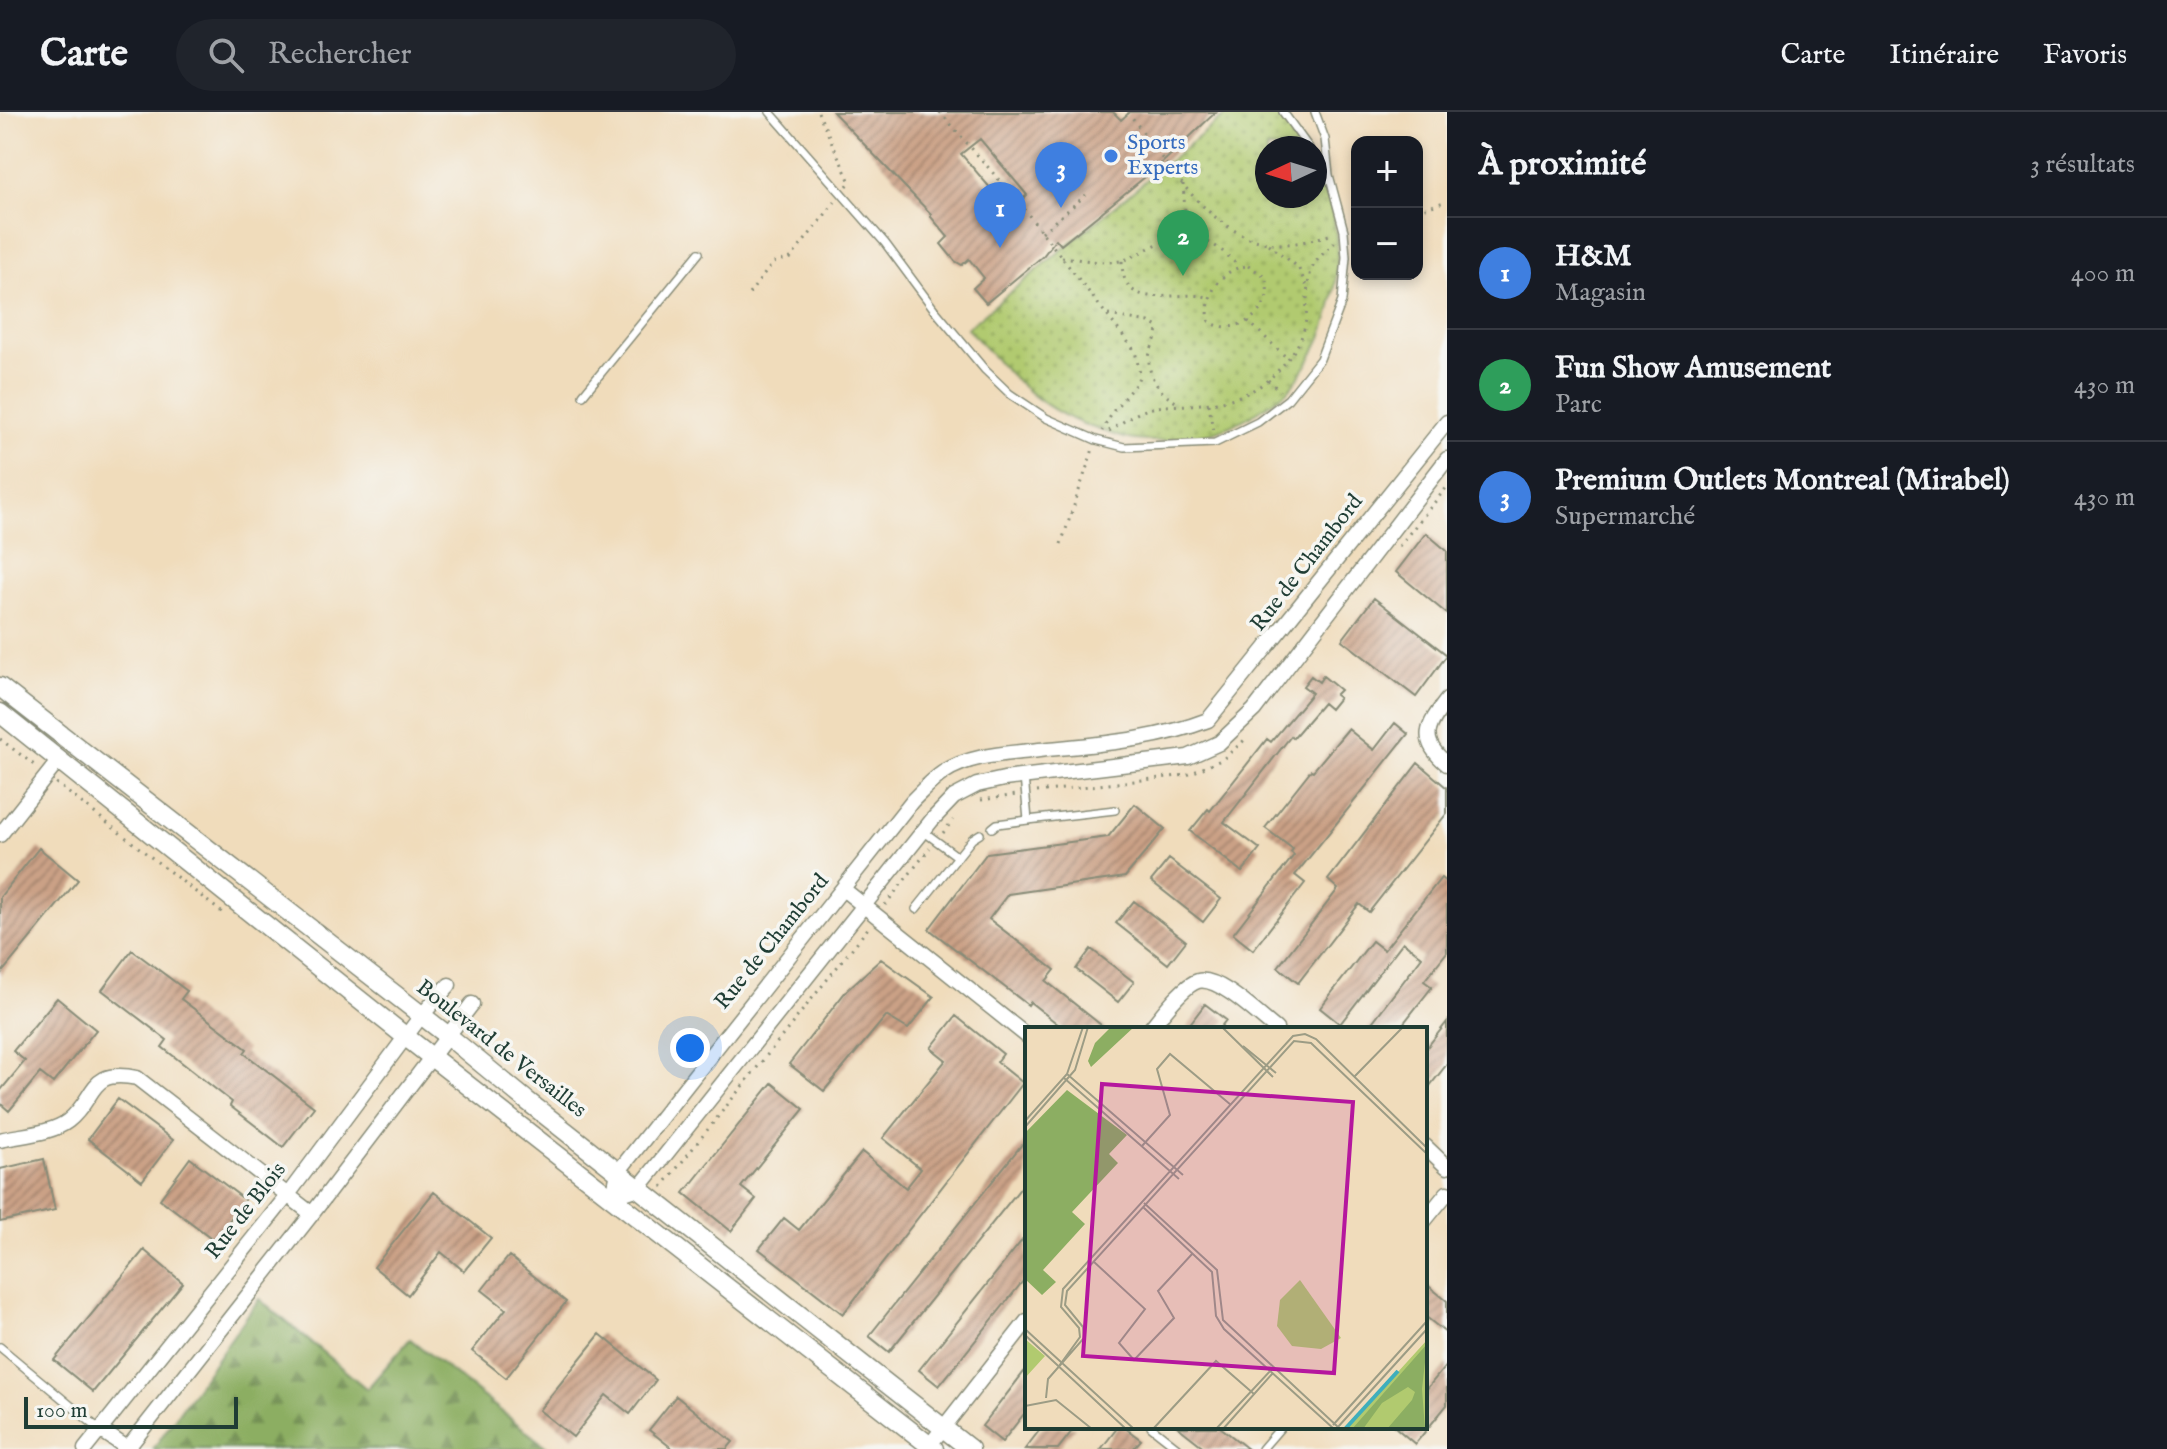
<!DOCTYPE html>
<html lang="fr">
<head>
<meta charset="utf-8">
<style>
  body { margin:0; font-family:"IM FELL English",serif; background:#20242c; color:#f1f3f6 }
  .controls { position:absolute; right:24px; top:24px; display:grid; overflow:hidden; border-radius:16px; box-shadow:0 4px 12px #0003 }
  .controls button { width:72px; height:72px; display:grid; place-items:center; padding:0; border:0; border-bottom:2px solid #363941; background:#171b24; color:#f1f3f6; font:40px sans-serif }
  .compass { position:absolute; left:1255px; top:24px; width:72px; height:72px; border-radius:50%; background:#171b24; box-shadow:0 4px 12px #0003; rotate:266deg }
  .scale { position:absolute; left:24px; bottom:20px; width:214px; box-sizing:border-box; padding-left:8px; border:4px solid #1f3d34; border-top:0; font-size:22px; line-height:28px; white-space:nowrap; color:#1f3d34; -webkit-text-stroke:6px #f6f6f2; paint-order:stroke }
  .you { position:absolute; left:690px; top:936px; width:28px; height:28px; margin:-20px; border:6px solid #fff; border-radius:50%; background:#1a73e8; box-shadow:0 0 0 12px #1a73e833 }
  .badge { display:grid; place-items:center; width:52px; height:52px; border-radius:50%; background:#2563eb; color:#fff; font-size:26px; font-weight:700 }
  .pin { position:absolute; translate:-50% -66px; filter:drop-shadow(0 2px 4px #0008) }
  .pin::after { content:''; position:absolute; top:42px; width:28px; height:24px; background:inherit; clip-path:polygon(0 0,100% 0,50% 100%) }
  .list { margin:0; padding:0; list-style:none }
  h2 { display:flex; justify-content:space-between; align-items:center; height:104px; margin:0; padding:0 32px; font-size:34px }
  h2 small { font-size:26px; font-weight:400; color:#9ea1a6 }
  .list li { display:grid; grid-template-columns:52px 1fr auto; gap:24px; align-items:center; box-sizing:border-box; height:112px; padding:0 32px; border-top:2px solid #363941 }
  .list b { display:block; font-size:30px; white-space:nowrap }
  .list p { margin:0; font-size:26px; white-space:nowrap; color:#9ea1a6 }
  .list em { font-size:26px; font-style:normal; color:#9ea1a6 }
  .icon { flex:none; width:44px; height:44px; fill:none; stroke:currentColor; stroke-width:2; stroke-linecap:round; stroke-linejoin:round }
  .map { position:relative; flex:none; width:1447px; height:1337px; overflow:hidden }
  header { display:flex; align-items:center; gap:48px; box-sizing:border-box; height:112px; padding:0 40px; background:#171b24; border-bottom:2px solid #363941 }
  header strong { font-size:38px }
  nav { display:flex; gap:44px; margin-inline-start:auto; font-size:28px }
  .search { width:560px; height:72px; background:#20242c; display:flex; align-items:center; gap:20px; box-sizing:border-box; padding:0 28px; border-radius:44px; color:#9ea1a6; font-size:30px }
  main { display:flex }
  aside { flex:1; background:#171b24 }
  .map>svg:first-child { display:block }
</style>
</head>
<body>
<header>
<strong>Carte</strong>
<div class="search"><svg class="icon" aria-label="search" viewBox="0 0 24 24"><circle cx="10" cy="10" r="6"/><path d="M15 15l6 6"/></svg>Rechercher</div>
<nav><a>Carte</a><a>Itinéraire</a><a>Favoris</a></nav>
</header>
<main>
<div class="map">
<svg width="1447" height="1337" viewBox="0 0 1447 1337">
  <defs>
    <pattern id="forest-firs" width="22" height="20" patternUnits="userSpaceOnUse" patternTransform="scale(2)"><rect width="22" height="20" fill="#8cae62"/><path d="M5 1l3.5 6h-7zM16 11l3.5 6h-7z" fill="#728f52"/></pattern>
    <pattern id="park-dots" width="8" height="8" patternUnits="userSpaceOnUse" patternTransform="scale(2)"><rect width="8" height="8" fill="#b1ca6f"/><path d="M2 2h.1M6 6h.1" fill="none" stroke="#8fa55c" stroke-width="1.8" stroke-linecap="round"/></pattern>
    <pattern id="building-hatch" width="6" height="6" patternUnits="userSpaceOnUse" patternTransform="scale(2)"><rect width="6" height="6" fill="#cba186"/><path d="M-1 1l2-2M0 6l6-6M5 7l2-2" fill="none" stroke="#a4846e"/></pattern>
  </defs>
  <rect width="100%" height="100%" fill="#f6f6f2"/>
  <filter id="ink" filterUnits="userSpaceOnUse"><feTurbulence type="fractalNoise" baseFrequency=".0125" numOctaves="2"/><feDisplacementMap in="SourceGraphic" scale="16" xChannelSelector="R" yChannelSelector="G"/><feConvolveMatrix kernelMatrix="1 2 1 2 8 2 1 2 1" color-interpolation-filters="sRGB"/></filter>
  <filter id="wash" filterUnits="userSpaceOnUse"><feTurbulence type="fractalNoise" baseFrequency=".006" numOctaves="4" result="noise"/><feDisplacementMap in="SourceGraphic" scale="32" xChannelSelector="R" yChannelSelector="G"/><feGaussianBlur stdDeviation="1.8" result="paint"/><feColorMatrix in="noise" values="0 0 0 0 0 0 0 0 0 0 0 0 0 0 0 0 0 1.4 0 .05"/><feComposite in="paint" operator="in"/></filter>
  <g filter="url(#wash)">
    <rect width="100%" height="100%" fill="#f0dcbb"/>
    <path fill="url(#forest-firs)" stroke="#56764b" stroke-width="2" d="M 259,1187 L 367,1277 L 410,1227 L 549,1337 L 153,1337 Z"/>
    <path fill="url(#park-dots)" stroke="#688452" stroke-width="2" d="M 1229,0 L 1276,0 L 1303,36 L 1267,36 L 1267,84 L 1315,84 L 1315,58 C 1353,126 1340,215 1291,275 C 1287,281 1279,285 1272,290 C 1232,319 1185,333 1135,328 C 1123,327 1111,321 1100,318 C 1037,298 1010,263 967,216 Z"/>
    <g id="blocks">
      <path fill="url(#building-hatch)" fill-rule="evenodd" d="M 833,0 L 1113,0 L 1121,8 L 1130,0 L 1216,0 L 1161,52 L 1061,133 L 1056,127 L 1043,144 L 986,191 L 973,176 L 984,166 L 969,147 L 962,153 L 955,149 L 941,132 L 948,125 L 931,105 L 931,102 ZM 980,27 L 1027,83 L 1010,99 L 961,42 Z
        M 1426,421 L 1447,439 L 1447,502 L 1396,460 Z
        M 1374,486 L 1447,543 L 1416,585 L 1342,528 Z
        M 1311,564 L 1319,570 L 1323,564 L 1340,578 L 1335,583 L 1339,586 L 1330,597 L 1323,591 L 1293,626 L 1291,624 L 1224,710 L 1260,737 L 1242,760 L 1190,719 L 1208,697 L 1210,699 L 1267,627 L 1271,630 L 1312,581 L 1303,574 Z
        M 1395,611 L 1408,622 L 1295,763 L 1305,771 L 1253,838 L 1233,822 L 1294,743 L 1291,740 L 1293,737 L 1265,716 L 1311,658 L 1313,659 L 1348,617 L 1374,638 Z
        M 1418,651 L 1447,676 L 1447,701 L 1369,800 L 1359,792 L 1298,871 L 1278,855 L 1338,777 L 1328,768 Z
        M 1135,692 L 1165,717 L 1125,765 L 1008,782 L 989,807 L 1055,858 L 1046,869 L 1106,917 L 1064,917 L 1030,890 L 1028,893 L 929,817 L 987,741 L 1108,725 Z
        M 39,736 L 78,768 L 0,863 L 0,785 Z
        M 1169,747 L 1221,787 L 1203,810 L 1151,769 Z
        M 1441,766 L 1447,771 L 1447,840 L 1424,869 L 1432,875 L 1399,917 L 1367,917 L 1422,845 L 1403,830 L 1340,912 L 1320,896 L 1372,829 L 1384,838 Z
        M 1134,789 L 1186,829 L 1168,852 L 1116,811 Z
        M 1091,837 L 1134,870 L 1118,890 L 1076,857 Z
        M 132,838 L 187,879 L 181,887 L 247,937 L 244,941 L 314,995 L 283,1035 L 230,994 L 232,990 L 162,935 L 167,928 L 102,878 Z
        M 881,847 L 934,885 L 908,917 L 886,904 L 824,979 L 789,952 L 847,878 Z
        M 57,886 L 96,918 L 53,971 L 40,961 L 9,999 L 0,991 L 0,979 L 25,949 L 13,939 Z
        M 1205,892 L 1226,908 L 1219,917 L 1186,917 Z
        M 956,904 L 1003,942 L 997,950 L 1023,971 L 843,1202 L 759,1137 L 784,1106 L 799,1118 L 862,1040 L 906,1076 L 921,1057 L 883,1026 L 946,948 L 931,936 Z
        M 1447,910 L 1447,952 L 1425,980 L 1425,938 Z
        M 772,971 L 804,997 L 741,1075 L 756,1087 L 731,1119 L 684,1081 Z
        M 118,987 L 173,1028 L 142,1069 L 88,1027 Z
        M 1027,1026 L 1027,1068 L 889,1240 L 869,1224 Z
        M 190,1046 L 245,1088 L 214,1128 L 160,1087 Z
        M 44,1047 L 55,1098 L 0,1110 L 0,1057 Z
        M 434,1080 L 491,1126 L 464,1159 L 441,1140 L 408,1183 L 374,1155 Z
        M 1027,1122 L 1027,1164 L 939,1274 L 919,1258 Z
        M 144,1138 L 183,1171 L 93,1280 L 54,1248 Z
        M 509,1144 L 566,1190 L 506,1266 L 472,1239 L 506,1197 L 482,1178 Z
        M 1425,1171 L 1447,1189 L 1447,1222 L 1425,1204 Z
        M 600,1222 L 656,1268 L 630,1302 L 606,1283 L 573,1325 L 539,1298 Z
        M 1447,1252 L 1447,1293 L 1415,1332 L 1395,1315 L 1425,1315 L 1425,1279 Z
        M 1027,1256 L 1027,1298 L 1002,1330 L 982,1314 Z
        M 676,1284 L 733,1330 L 727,1337 L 673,1337 L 649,1318 Z
        M 1042,1315 L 1075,1315 L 1058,1337 L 1025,1337 Z
        M 1118,1315 L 1124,1315 L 1141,1328 L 1133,1337 L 1101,1337 Z
        M 1178,1315 L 1220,1315 L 1248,1337 L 1206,1337 Z"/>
    </g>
  </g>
  <g filter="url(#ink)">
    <use href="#blocks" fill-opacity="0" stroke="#888c78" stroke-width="2"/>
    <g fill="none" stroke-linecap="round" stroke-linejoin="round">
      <defs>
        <path id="service" d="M 770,0 L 885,131 L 934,197 L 985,258 L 1010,282 L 1046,306 L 1096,328 L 1124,335 L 1215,331 L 1258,310 L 1288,287 L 1320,247 L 1342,189 L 1346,145 L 1344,119 L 1329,63 L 1325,27 L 1315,0
          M 1283,0 L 1309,36
          M 1315,44 L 1328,61
          M 583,283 L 699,141
          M 1024,665 L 1028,708 L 1115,698
          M 992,716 L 997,712 L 1028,708
          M 923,719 L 958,745
          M 916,797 L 972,727 L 980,722
          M 0,1235 L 99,1317
          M 1151,1315 L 1179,1337
          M 1262,1337 L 1281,1315"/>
        <path id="minor" d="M 1447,310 L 1208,608 C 1154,629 1097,632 1039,638 C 1007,642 972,642 944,660 C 932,668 922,679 912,689 L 618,1060 L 613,1085 L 639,1076 L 932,708 L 954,685 L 977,673 L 1004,667 L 1188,645 L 1219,631 L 1254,598 L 1447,347
          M 1447,588 C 1427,614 1418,628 1447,652
          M 0,723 L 60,647
          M 843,777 L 1027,924
          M 1150,917 C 1160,905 1183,873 1198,869 C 1219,864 1259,904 1276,917
          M 0,1028 C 20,1023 51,1022 68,1009 C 98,985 87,956 137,966 L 312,1102
          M 1425,1034 L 1447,1055
          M 1425,1108 L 1447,1081
          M 99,1317 L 127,1336
          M 929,1334 L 1027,1209
          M 85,1337 L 287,1084 L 421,904 L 449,873
          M 127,1337 L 312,1102 L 472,892"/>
        <path id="tertiary" d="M 0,575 L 447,923 L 526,988 L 970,1337
          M 0,601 L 406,925 L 934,1337"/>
      </defs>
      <use href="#service" stroke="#888c78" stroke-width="10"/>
      <use href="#minor" stroke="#888c78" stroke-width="17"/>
      <use href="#tertiary" stroke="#888c78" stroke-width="21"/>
      <path stroke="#888c78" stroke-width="3" stroke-dasharray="2 6" stroke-linecap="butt" d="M 818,0 L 850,70 L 847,74
        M 940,0 L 1020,92 L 1135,239 L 1140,262 L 1137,270 L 1114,298 L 1102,319
        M 1128,0 C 1164,47 1214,132 1280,132 C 1298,133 1316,126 1334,122
        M 1183,72 L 1187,124
        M 1417,99 L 1447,89
        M 1042,120 L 1086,83
        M 1268,132 L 1298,155 L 1307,175
        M 1062,145 C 1080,147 1101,152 1120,149 C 1130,147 1140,141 1149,136 C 1188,117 1209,123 1239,155
        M 1122,149 C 1122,203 1174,177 1208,185
        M 1248,154 L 1265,164 C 1267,172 1269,181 1265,190 C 1256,210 1227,223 1209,209 C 1204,183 1221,156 1248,154 Z
        M 749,182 L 773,151 L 791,146 L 835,90
        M 1108,203 L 1149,210 L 1158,215 C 1158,226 1150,235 1149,246 C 1148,267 1162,284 1180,292
        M 1248,209 L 1288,247
        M 1268,268 L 1280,279
        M 1209,292 L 1213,320
        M 1109,319 C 1123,310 1136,300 1152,296 C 1164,293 1177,294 1189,293 C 1237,290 1265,280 1293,240 C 1315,210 1301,185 1312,157 C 1316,146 1327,139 1335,130
        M 1061,432 L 1093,337
        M 1399,434 L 1447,375
        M 0,627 L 38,656
        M 56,671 L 224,802
        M 1037,680 L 1187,663 L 1223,647 L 1248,625
        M 981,688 L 1017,683
        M 943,721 L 953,708
        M 885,793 L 930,736
        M 662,1075 L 869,815"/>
      <use href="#service" stroke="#fff" stroke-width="7"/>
      <use href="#minor" stroke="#fff" stroke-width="14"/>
      <use href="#tertiary" stroke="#fff" stroke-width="18"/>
    </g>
  </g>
  <circle fill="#3f7fe0" stroke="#f6f6f2" stroke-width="3" cx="1111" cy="44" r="8"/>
  <g text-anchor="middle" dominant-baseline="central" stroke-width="7" stroke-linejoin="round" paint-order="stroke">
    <g font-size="22" fill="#366cbe" stroke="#f6f6f2" text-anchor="start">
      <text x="1127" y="31">Sports<tspan x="1127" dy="25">Experts</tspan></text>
    </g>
    <g font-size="22" fill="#1f3d34" stroke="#f6f6f2">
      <text transform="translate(1307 451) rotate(-52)">Rue de Chambord</text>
      <text transform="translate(772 830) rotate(-51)">Rue de Chambord</text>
      <text transform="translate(501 937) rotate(38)">Boulevard de Versailles</text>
      <text transform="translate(246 1099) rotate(-52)">Rue de Blois</text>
    </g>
  </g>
  <g transform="translate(1025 915)">
    <rect width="402" height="402" fill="#f0dcbb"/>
    <path d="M 0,312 L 20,329 L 0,351 ZM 402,313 L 402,402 L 321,402 Z" fill="#b1ca6f"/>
    <path d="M 86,0 L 109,0 L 66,40 L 63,34 L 70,16 ZM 42,63 L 102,108 L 84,127 L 93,136 L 47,185 L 60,197 L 18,243 L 31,255 L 17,268 L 0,252 L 0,106 ZM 402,317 L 397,362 L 400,402 L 362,402 L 387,373 L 390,365 L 383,360 L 357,376 L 338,402 L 327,402 Z" fill="#8cae62"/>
    <path d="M 275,253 L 316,311 L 296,322 L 267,319 L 252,299 L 255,273 Z" fill="#b1ca6f"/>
    <path fill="none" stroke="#3faebc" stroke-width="4" d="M 320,402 L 373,344"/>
    <path fill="none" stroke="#9c9c85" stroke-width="2" d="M 197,0 L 248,50M 218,19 L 251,46M 42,47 L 158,148M 330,49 L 378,0M 39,51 L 154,152M 0,94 L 42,47 L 58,0M 0,100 L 50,43 L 63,0M 117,119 L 145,88 L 132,42 L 145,27 L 206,78M 119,176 L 192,243 L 198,293 L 313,400M 118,180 L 187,245 L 191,289 L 199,302 L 309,402M 68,234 L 120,282 L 94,316 L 109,333 L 149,291 L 133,264 L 168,226M 0,302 L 109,402M 0,308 L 101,402M 34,339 L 55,310 L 54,301 L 36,280 L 38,262 L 268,9 L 280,7 L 291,12 L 402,121M 21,371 L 23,352 L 59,311 L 58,300 L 40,278 L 42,264 L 269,14 L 286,16 L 402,127M 0,379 L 31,373 L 67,402M 308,398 L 402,294M 312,401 L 402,302M 128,402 L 191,334 L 229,367M 191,402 L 248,341M 198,402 L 248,346"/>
    <path fill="#b5179e" fill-opacity="0.15" stroke="#b5179e" stroke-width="4" d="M 77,57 L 328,75 L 309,346 L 58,329 Z"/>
    <rect width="402" height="402" fill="none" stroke="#1f3d34" stroke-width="4"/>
  </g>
</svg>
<div class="controls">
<button>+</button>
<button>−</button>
</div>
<svg class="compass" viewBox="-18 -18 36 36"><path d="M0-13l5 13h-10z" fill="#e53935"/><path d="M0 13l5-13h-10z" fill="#9ea1a6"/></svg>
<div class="scale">100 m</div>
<div class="you"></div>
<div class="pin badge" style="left:1000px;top:136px;background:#3f7fe0">1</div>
<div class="pin badge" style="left:1183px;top:164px;background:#2e9e5b">2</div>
<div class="pin badge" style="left:1061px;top:96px;background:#3f7fe0">3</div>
</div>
<aside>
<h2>À proximité<small>3 résultats</small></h2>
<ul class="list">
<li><span class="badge" style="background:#3f7fe0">1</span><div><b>H&amp;M</b><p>Magasin</p></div><em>400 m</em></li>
<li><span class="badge" style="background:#2e9e5b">2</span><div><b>Fun Show Amusement</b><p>Parc</p></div><em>430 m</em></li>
<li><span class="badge" style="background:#3f7fe0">3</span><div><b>Premium Outlets Montreal (Mirabel)</b><p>Supermarché</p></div><em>430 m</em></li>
</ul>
</aside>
</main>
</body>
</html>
